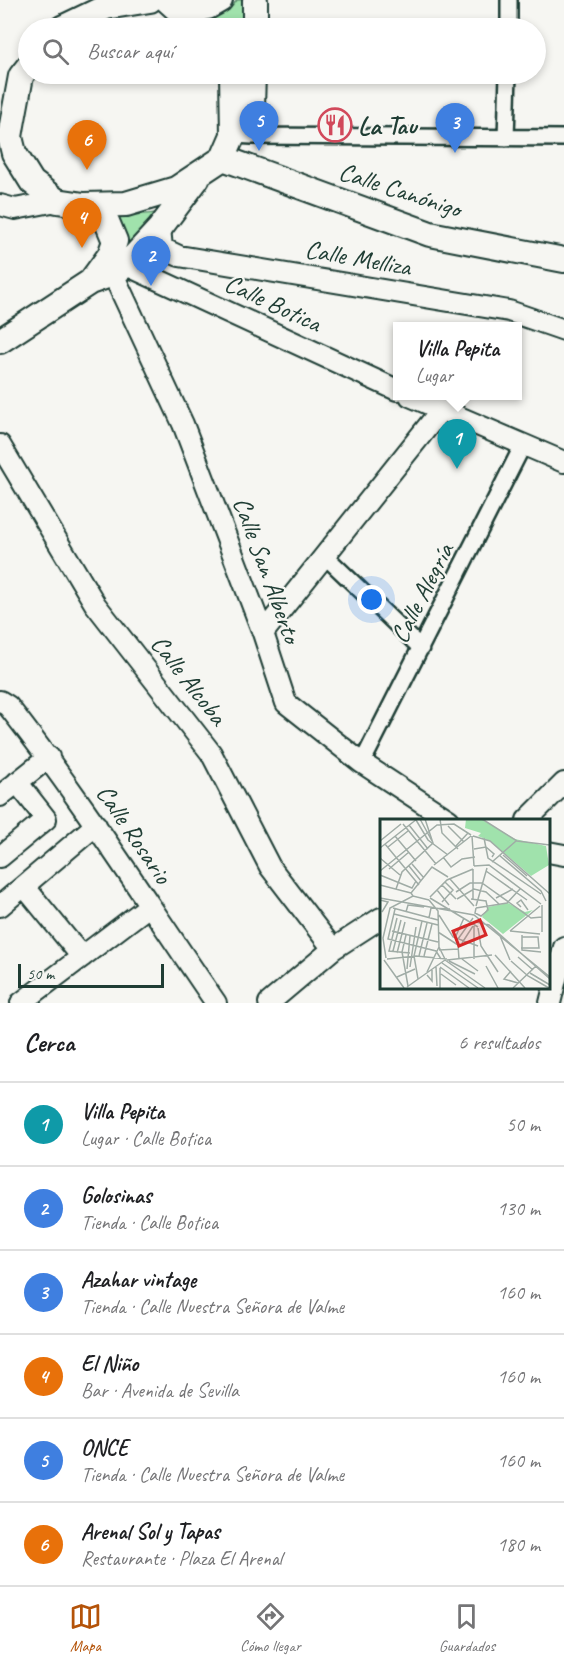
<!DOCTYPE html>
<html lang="es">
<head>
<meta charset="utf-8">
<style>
  body { margin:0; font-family:Caveat,sans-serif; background:#f6f6f6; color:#202124 }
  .scale { position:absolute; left:18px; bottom:15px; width:146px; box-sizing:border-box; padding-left:6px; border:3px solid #1f3d34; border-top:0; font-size:16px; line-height:21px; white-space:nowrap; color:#1f3d34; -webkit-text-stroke:4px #f6f6f2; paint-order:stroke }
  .you { position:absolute; left:372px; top:600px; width:21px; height:21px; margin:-15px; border:4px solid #fff; border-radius:50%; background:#1a73e8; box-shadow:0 0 0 9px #1a73e833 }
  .badge { display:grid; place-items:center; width:39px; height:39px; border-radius:50%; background:#b45309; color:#fff; font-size:20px; font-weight:700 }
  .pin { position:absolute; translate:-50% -50px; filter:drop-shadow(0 2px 3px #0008) }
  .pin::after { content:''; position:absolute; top:32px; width:21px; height:18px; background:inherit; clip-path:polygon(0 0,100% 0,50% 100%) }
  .popup { position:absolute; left:393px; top:322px; width:129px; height:78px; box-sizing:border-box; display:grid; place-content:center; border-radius:0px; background:#fff; filter:drop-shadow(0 2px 4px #0005); font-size:20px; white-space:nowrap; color:#757577 }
  .popup b { font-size:22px; color:#202124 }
  .popup::after { content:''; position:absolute; left:50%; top:100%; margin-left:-12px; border:12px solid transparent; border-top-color:#fff }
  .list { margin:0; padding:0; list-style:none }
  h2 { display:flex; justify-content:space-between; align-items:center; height:78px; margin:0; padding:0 24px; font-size:26px }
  h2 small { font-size:20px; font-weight:400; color:#757577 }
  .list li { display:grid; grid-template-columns:39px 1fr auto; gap:18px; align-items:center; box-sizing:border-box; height:84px; padding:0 24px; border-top:2px solid #e0e0e0 }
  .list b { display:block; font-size:22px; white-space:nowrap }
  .list p { margin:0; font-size:20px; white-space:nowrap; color:#757577 }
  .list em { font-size:20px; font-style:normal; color:#757577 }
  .icon { flex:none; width:33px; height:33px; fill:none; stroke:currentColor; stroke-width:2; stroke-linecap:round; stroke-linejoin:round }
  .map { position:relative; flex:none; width:564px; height:1003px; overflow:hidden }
  .search { position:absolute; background:#fff; box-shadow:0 3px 9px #0003; left:18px; right:18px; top:18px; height:66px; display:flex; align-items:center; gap:15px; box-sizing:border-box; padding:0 21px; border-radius:33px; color:#757577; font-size:22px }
  .sheet { height:582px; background:#fff }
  nav { display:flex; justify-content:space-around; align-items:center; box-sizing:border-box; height:84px; border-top:2px solid #e0e0e0; background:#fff; font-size:16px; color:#757577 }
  nav a { display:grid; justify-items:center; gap:3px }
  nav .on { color:#b45309 }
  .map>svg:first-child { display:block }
</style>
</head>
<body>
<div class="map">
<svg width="564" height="1003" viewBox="0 0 564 1003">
  <rect width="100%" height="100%" fill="#f6f6f2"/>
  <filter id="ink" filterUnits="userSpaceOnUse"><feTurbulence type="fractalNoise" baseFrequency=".0167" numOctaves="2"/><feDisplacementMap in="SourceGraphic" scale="12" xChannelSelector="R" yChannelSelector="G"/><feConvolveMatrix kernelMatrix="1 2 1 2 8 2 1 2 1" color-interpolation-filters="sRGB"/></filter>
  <g filter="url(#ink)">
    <path fill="#a0e2ac" stroke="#609070" stroke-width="1.5" d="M 237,0 L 245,0 L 248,28 L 213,28 L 202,18 C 219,17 227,15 237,0 Z
      M 164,211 L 123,256 L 112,212 C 131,215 146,216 164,211 Z"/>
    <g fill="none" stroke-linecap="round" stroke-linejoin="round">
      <defs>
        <path id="pedestrian" d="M 509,0 L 509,28
          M 233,135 L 252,136 L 564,138
          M 506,138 L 508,74
          M 325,556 L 421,648
          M 362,763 L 523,445"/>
        <path id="minor" d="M 0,205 L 15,209 L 57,201
          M 160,228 L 162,248 L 179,256 L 509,311 L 564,330
          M 126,265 L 397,390
          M 113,274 L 183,424 L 263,633 L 286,703 L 362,763 L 449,820
          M 410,396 L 564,462
          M 0,445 L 95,604 L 211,753 L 270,867 L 333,949
          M 263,633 L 441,410
          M 0,701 L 8,706 C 83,801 147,903 216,1003
          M 0,796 L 49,757
          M 527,820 L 564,783
          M 548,852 L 564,855
          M 0,857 L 46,819 L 17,782
          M 24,886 L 82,957
          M 0,906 L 96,825
          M 21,1003 L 149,906
          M 269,1003 L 333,949 L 381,918
          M 550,1003 L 564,947"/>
        <path id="tertiary" d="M 167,0 L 198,28
          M 175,0 L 208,7 L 220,0
          M 62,28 L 106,7 L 150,0
          M 255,28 L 255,0
          M 28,67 L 21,76 L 12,125 L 10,137 L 14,153 L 32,182 L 57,201 L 84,205 L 126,204 L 176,189 L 223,158 L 233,135 L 232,74
          M 233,131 L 252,107 L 253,74
          M 223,158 L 430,234 L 564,260
          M 84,205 L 107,222 L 115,241 L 110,255 L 91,281
          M 0,341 L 90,282 L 113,274 L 126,265 L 160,228 L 197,179"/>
      </defs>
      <use href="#pedestrian" stroke="#1f3d34" stroke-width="20"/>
      <use href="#minor" stroke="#1f3d34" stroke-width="24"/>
      <use href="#tertiary" stroke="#1f3d34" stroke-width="28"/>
      <use href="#pedestrian" stroke="#f6f6f2" stroke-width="15"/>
      <use href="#minor" stroke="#f6f6f2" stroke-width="20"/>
      <use href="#tertiary" stroke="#f6f6f2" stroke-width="24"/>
    </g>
  </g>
  <defs>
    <symbol id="restaurant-ring" viewBox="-11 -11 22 22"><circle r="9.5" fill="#f6f6f2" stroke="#d1495b" stroke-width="1.5"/><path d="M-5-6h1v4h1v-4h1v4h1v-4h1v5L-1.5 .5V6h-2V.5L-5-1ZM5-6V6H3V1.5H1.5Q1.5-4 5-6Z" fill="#d1495b"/></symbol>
  </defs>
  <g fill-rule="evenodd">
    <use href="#restaurant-ring" x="316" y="106" width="38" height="38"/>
  </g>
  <g text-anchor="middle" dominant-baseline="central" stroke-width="4.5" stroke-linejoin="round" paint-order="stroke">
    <g font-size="26" font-weight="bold" fill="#1f3d34" stroke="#f6f6f2" text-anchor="start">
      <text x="358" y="125">La Tau</text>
    </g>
    <g font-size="26" fill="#1f3d34" stroke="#f6f6f2">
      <text transform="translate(400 190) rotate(18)">Calle Canónigo</text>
      <text transform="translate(358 258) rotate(10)">Calle Melliza</text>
      <text transform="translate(273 303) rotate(25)">Calle Botica</text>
      <text transform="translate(267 570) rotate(70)">Calle San Alberto</text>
      <text transform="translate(422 593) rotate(-63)">Calle Alegría</text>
      <text transform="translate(189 680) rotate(52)">Calle Alcoba</text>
      <text transform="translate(134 834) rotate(56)">Calle Rosario</text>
    </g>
  </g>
  <g transform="translate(380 819)">
    <rect width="170" height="170" fill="#f6f6f2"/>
    <path d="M 86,0 L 101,0 L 135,20 L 166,27 L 169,46 L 151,57 L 110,22 L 98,17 L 101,14 L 85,9 ZM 128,84 L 145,93 L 153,91 L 123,115 L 102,98 L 108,88 Z" fill="#a0e2ac"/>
    <path fill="none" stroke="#a0aca6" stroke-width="1.5" d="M 40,0 L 52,22M 60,0 L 62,14 L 78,30M 102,0 L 137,22 L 170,26M 36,1 L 48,21 L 68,36M 23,5 L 56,45M 29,6 L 48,30M 68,7 L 84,23M 15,17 L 36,42M 92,17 L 94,47M 93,17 L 110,22 L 170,75M 104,19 L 108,39 L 161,75M 0,22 L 21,5M 5,25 L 39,66M 8,28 L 28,12M 75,28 L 88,14M 0,29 L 37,0M 94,30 L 106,28 L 114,35 L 112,38M 119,36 L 161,72 L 166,82M 123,36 L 147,57M 63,38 L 71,48 L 82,40 L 95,38M 0,39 L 20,56M 112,43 L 136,22M 32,45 L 44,59M 54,46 L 91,17M 29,47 L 41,62M 94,47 L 109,46 L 161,85M 9,50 L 29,33M 0,52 L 57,6 L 74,5 L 91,16M 106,52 L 147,81M 0,56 L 32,69 L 36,62M 70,60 L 94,87M 0,66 L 31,74M 62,66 L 76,80M 16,70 L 22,53 L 53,24 L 45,0M 57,71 L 69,86M 76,73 L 90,64 L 102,64 L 151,99 L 162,98M 33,77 L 31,74 L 52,48 L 68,58M 50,78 L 67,61 L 93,50M 0,79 L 94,96 L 170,158M 50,79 L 98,108M 116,79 L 133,70M 77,80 L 94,70 L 106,73 L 119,85M 91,80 L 106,82 L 108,91 L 101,97 L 95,94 L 96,89M 0,81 L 8,83 L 2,93M 49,81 L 58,92 L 59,128 L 65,140M 93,81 L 93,50M 62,83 L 73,71 L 65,63M 96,87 L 107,49M 141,88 L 137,84 L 141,81 L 148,91M 13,89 L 58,101M 96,89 L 127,84 L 140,70M 15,90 L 8,120 L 56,132 L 61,140M 26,93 L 28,86 L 44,88M 14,95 L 58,106M 59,96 L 73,118 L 98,127M 17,99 L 9,132 L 30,134M 49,99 L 51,89 L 70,90M 96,103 L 109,106 L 170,160M 98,109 L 101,127 L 118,153M 12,112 L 58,123M 130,112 L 160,87M 130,112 L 160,115M 58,113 L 78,126 L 79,140M 162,113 L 162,86M 26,116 L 22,133 L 28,167M 142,116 L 142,131 L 161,133M 120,117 L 130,141M 75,119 L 84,99M 78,120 L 93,99M 82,124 L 93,107M 141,129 L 159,129 L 158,118 L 142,118M 59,131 L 79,130M 13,132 L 21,101M 17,134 L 25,103M 115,136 L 145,169M 39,137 L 47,104M 44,137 L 52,105M 138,138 L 153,151M 6,139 L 3,119 L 10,89 L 33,77 L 49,81M 7,140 L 36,137 L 67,140M 82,140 L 98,152M 94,140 L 94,107M 4,141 L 24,169M 65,141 L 105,169M 67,141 L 112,136M 69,142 L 95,155M 131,142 L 148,157 L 169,169M 62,144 L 98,169M 106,147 L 118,169M 30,148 L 36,108M 56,148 L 57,167M 60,148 L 89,169M 60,149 L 60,169M 27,150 L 30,117M 131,152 L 124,160 L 138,164M 47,153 L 59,128M 150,154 L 170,166M 61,155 L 76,166M 47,156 L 52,162 L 52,151M 17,158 L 35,150M 38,160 L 34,137 L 42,102M 27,168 L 65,141M 133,169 L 156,147"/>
    <path fill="#d62828" fill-opacity="0.15" stroke="#d62828" stroke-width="3" d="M 100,101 L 106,116 L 79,127 L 73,112 Z"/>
    <rect width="170" height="170" fill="none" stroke="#1f3d34" stroke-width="3"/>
  </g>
</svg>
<div class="scale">50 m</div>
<div class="you"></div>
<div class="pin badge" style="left:457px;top:469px;background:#0f9aa8">1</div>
<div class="popup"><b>Villa Pepita</b>Lugar</div>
<div class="pin badge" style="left:151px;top:286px;background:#3f7fe0">2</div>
<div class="pin badge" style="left:455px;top:153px;background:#3f7fe0">3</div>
<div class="pin badge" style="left:82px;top:248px;background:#e8710a">4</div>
<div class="pin badge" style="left:259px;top:151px;background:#3f7fe0">5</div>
<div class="pin badge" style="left:87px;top:170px;background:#e8710a">6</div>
<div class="search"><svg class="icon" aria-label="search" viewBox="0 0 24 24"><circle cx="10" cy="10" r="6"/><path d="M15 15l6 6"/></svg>Buscar aquí</div>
</div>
<section class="sheet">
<h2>Cerca<small>6 resultados</small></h2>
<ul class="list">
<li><span class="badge" style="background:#0f9aa8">1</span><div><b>Villa Pepita</b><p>Lugar · Calle Botica</p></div><em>50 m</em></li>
<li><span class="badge" style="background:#3f7fe0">2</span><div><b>Golosinas</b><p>Tienda · Calle Botica</p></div><em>130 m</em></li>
<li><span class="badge" style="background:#3f7fe0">3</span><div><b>Azahar vintage</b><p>Tienda · Calle Nuestra Señora de Valme</p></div><em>160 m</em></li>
<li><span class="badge" style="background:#e8710a">4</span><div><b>El Niño</b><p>Bar · Avenida de Sevilla</p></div><em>160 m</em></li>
<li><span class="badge" style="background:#3f7fe0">5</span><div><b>ONCE</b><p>Tienda · Calle Nuestra Señora de Valme</p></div><em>160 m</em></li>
<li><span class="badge" style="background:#e8710a">6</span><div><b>Arenal Sol y Tapas</b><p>Restaurante · Plaza El Arenal</p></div><em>180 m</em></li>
</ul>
</section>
<nav>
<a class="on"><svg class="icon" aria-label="map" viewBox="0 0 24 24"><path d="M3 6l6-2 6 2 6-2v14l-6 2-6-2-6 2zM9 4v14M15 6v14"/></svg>Mapa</a>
<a><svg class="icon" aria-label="directions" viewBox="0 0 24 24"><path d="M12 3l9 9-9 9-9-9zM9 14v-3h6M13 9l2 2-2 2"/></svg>Cómo llegar</a>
<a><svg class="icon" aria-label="saved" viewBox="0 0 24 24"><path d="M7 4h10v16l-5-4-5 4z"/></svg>Guardados</a>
</nav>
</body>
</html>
